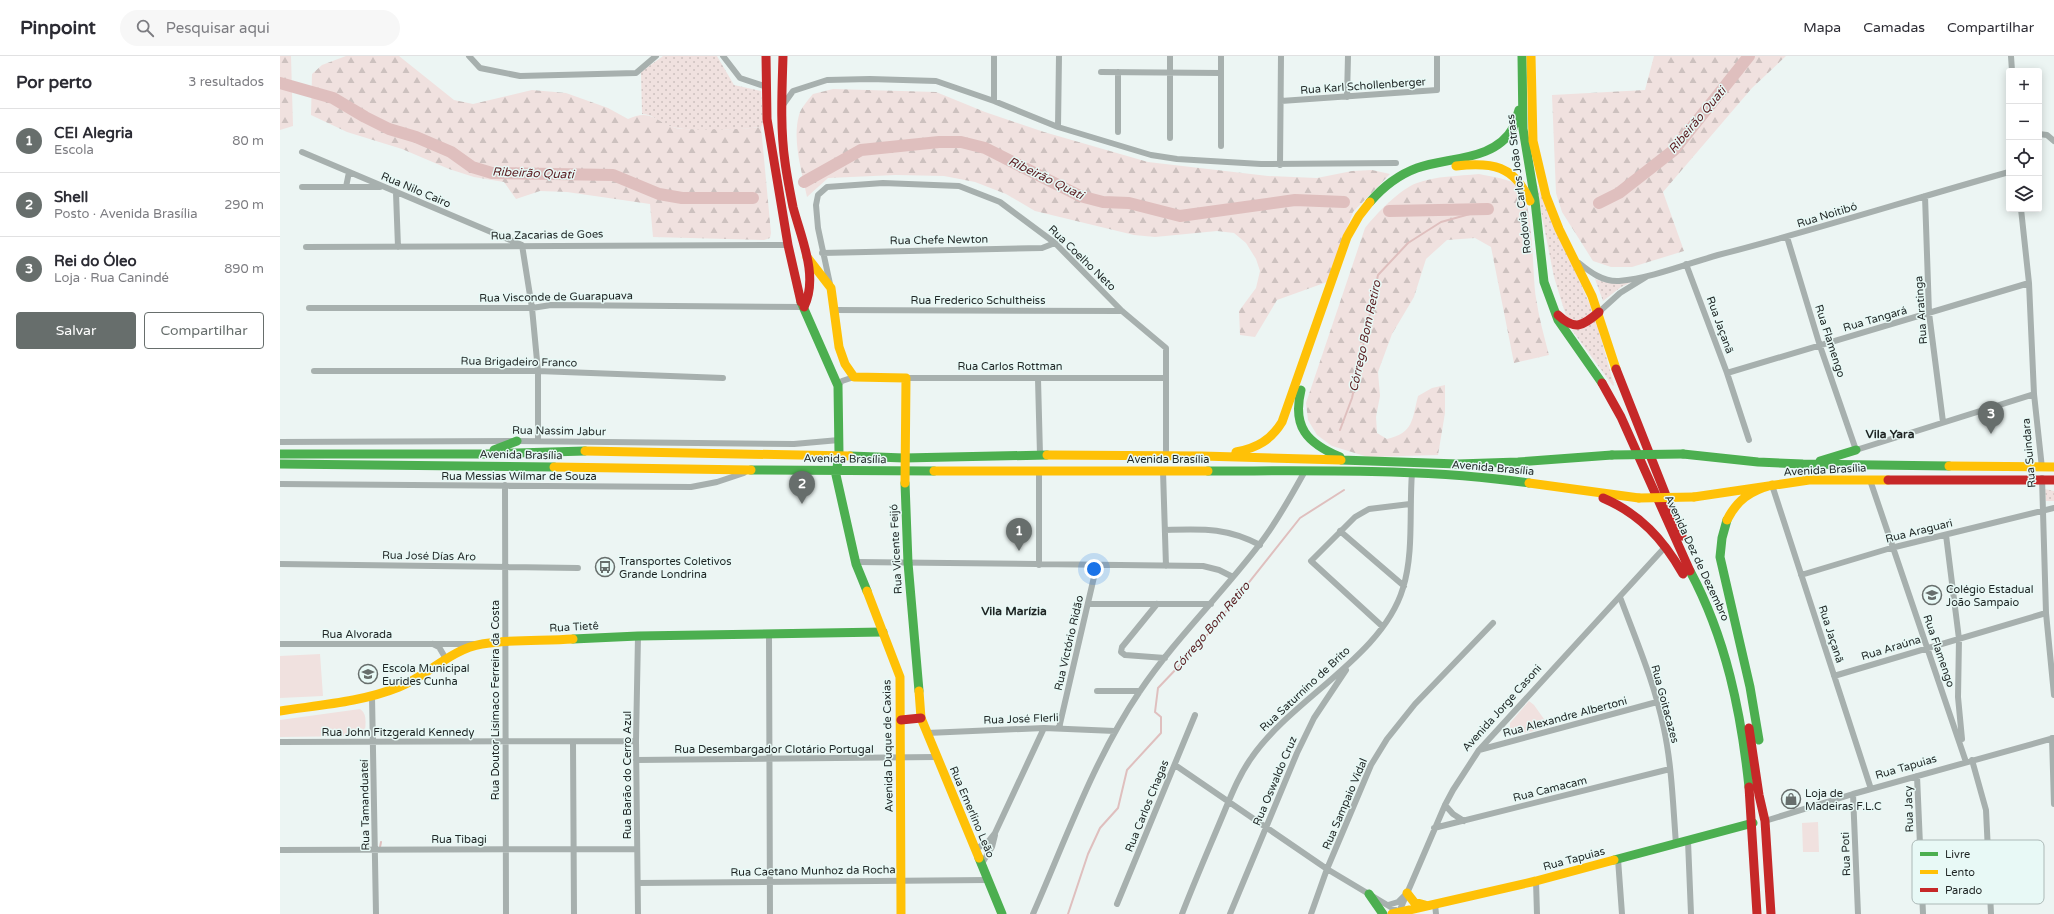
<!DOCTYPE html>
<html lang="pt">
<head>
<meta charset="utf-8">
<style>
  body { margin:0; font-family:"Varela Round",sans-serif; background:#f7f7f7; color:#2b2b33 }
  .controls { position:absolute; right:12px; top:12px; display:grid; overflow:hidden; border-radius:4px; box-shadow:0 2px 10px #0003 }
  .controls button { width:36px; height:36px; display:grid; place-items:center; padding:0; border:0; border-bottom:1px solid #e1e1e2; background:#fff; color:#2b2b33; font:20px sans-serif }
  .you { position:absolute; left:814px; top:513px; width:14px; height:14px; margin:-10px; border:3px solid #fff; border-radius:50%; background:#1a73e8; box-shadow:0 0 0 6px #1a73e833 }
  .badge { display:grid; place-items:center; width:26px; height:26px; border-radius:50%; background:#676e6c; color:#fff; font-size:13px; font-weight:700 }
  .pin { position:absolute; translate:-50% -33px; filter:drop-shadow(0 1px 2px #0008) }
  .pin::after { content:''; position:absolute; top:21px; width:14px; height:12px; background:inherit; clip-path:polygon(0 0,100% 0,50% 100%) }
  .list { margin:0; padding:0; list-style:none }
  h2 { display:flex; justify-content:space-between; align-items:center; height:52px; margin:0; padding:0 16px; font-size:17px }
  h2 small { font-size:13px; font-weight:400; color:#7c7c81 }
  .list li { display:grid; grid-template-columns:26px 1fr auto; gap:12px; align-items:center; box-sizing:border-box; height:64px; padding:0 16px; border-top:1px solid #e1e1e2 }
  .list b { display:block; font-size:15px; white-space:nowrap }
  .list p { margin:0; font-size:13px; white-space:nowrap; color:#7c7c81 }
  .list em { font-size:13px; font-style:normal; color:#7c7c81 }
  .actions { display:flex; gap:8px; padding:12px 16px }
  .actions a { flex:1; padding:9px 0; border:1px solid #676e6c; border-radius:4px; text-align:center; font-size:14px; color:#676e6c }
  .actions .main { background:#676e6c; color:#fff }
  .icon { flex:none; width:22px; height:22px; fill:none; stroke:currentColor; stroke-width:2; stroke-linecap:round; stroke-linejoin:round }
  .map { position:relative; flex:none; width:1774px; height:858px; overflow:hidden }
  header { display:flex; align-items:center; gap:24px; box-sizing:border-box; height:56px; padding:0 20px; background:#fff; border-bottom:1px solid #e1e1e2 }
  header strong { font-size:19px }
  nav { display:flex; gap:22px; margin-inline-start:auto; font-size:14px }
  .search { width:280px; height:36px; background:#f7f7f7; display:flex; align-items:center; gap:10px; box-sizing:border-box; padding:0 14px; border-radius:22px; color:#7c7c81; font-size:15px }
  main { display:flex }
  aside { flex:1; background:#fff }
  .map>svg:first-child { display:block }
</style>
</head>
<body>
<header>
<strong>Pinpoint</strong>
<div class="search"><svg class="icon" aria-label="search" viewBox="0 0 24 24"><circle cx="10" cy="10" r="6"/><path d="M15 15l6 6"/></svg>Pesquisar aqui</div>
<nav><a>Mapa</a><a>Camadas</a><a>Compartilhar</a></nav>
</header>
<main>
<aside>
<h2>Por perto<small>3 resultados</small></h2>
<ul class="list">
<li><span class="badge">1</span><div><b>CEI Alegria</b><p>Escola</p></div><em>80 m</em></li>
<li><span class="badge">2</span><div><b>Shell</b><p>Posto · Avenida Brasília</p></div><em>290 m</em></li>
<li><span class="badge">3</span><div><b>Rei do Óleo</b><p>Loja · Rua Canindé</p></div><em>890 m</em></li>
</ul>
<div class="actions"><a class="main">Salvar</a><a>Compartilhar</a></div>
</aside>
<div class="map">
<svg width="1774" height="858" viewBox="0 0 1774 858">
  <defs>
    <pattern id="grass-dots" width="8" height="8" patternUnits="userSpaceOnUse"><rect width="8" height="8" fill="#f0e1df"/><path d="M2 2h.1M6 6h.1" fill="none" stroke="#cdc1bf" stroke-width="1.8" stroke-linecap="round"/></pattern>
    <pattern id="forest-firs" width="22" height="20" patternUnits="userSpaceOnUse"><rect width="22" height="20" fill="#f0e1df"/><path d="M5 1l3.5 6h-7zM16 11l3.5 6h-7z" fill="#cdc1bf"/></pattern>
  </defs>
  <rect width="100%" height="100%" fill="#ecf5f3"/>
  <path fill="url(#grass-dots)" d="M 383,0 L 437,0 L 454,29 L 481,35 L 483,67 L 481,71 C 457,74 415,76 392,71 C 380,68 374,58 362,58 L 361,16 Z
    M 1255,125 L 1311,251 L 1312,257 L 1296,266 L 1286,260 L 1274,221 Z
    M 1315,223 C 1329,229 1343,226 1358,223 L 1341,231 L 1323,245 Z
    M 1316,264 L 1334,329 L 1333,330 L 1292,274 Z
    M 1765,433 L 1774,435 L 1774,445 L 1766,445 Z"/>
  <path fill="url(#forest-firs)" d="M 0,0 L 11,0 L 13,70 L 0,74 Z
    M 66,0 L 119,0 L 174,44 L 193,48 L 252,34 L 286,37 L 328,52 L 348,63 C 375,50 378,72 404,73 C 429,74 456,74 481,71 L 491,177 L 490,182 L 484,184 L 373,181 L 370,148 L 287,136 L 260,135 L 236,143 L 224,126 L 194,121 L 169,113 L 122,93 L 67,76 L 31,59 L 32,18 L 42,9 Z
    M 1374,0 L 1506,0 L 1472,32 L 1383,136 L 1404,195 L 1352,211 L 1331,211 L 1313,205 L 1282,156 L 1276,137 L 1272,39 L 1365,34 Z
    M 553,33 L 656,36 L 705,56 L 764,76 L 868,106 L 988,120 L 1037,122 L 1072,115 L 1092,114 L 1110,118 L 1073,156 L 1047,226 L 997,244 L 975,281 L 960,279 L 959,255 L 976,232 L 980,215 L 976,203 L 966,187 L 954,177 L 937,175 L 875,181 L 854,179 L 755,155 L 726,138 L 695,126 L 664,120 L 616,119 L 548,122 L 527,141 C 522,116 512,84 519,59 C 521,52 528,44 533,38 Z
    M 1199,118 C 1211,121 1230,122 1239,131 C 1254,146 1252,220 1256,242 C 1259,262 1264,280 1269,299 L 1234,307 L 1211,191 L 1195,182 L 1167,184 L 1146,203 L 1134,241 L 1112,278 L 1098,316 L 1100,340 L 1096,361 L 1097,377 L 1107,383 C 1134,377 1132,363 1138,340 L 1152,332 L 1165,329 L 1165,357 L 1158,399 L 1088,401 L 1052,390 L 1037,379 L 1028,364 L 1026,347 L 1085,172 C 1096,158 1120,133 1137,127 C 1156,120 1178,120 1199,118 Z"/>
  <path fill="#f0e1df" d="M 40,598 L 43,640 L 0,642 L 0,600 Z
    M 1249,645 L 1254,649 L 1269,670 C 1258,673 1239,682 1230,672 L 1230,667 Z
    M 80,653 C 88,658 85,669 85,678 L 83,680 L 0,681 L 0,664 Z
    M 1538,766 L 1539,796 L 1523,796 L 1522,767 Z"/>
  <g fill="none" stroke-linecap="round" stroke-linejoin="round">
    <path stroke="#dfbfbe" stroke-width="2" d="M 1060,374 L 1072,342 L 1098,219 L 1128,187 L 1161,166 L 1208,153
      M 100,791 L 101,786
      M 788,858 L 808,798 L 820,772 L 838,752 L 847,714 L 881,677 L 881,661 L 875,656 L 878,632 L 920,588 L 1020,462 L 1064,434"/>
    <path stroke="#dfbfbe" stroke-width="12" d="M 0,27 L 53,42 L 85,61 L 109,73 L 136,81 L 171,96 L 192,111 L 212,117 L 333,119 L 379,138 L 402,142 L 473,142
      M 524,126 L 581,94 L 659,86 L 681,86 L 705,92 L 800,140 L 823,146 L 849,147 L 900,160 L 1015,144 L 1064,146
      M 1319,147 L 1339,137 L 1394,94 L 1469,0
      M 1109,155 L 1208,153"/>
    <path stroke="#a7b0ae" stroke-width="6" d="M 189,0 L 200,12 L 240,20 L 356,17 L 376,0
      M 443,0 L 460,22 L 487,31
      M 890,0 L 890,82
      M 941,0 L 941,90
      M 1731,0 L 1732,15
      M 821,16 L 941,17
      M 838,16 L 838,76
      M 1067,41 L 1068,0
      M 714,45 L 714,0
      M 1001,45 L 1157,34 L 1157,0
      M 503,49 L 513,35 L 547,24 L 590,23 L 656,25 L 714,45 L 778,71 L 871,99 L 897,103 L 981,108 L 1116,107
      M 778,71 L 779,0
      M 1759,78 L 1767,79 L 1774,85
      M 22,96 L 242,189 L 252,252 L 258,315 L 258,385
      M 1000,109 L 1001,0
      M 22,131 L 100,131
      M 66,131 L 69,116
      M 116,137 L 118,191
      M 1645,140 L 1649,257 L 1663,366
      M 1741,153 L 1749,227 L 1754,338 L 1762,412
      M 1507,181 L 1540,290 L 1576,394 L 1754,338
      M 26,191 L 508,189
      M 542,197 L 762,192 L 775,187
      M 1299,207 C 1310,216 1323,226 1339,225 C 1372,222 1406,208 1438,199 C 1536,174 1632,143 1729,116
      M 1406,208 L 1447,317 L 1469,384
      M 550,228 L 538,172 L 536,149 L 538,139 L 547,131 L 603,127 L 679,130 L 720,146 L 775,187 L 842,255 L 886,292 L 886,400
      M 29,252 L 252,252 L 271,249 L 524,251
      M 553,254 L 842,255
      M 1319,256 L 1340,237 L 1366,221
      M 34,315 L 258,315 L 443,322
      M 1447,317 L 1749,227
      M 626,322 L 886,322
      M 758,323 L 760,399
      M 558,330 L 562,325 L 574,321
      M 0,386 L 237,385 L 514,388 L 559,384
      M 759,415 L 759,509
      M 883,415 L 886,510
      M 1762,422 L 1766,557 L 1774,639
      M 1590,424 L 1686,706
      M 0,428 L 411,431 L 437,426 L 464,417
      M 225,429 L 226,858
      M 1492,429 L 1591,733
      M 885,474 C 922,473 946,471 980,489
      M 1060,475 L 1124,530
      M 1666,479 L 1679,583 L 1678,641 L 1682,683
      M 575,506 L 923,510 L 939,514 L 953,521
      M 0,508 L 298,512
      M 1521,519 L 1611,492 L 1774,452
      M 1340,541 C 1356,584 1375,628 1384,673 C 1392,711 1393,750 1396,788
      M 808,548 L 931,548
      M 877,548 L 842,591 L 841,596 L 845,599 L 885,602
      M 1102,570 L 1031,505 L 1075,461 L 1089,453 L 1130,448
      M 489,579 L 490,858
      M 358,580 L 356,685 L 358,858
      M 0,588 L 196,588
      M 153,588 L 159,591 L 166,603
      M 1554,620 L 1766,557
      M 817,635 L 860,635
      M 92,640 L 96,858
      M 779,672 L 817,508
      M 647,677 L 764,672 L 835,675
      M 1772,682 L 1774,748
      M 0,686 L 356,685
      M 293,686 L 294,858
      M 1199,694 L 1377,646
      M 356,704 L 656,701
      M 1692,704 L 1706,754 L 1711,858
      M 895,709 L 1047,813 L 1119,856 L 1165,749 L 1173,734 L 1199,694 L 1386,490
      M 1637,720 L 1643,858
      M 1573,738 L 1578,858
      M 1165,749 L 1173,758 L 1184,765
      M 1485,765 L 1573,738 L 1774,682
      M 1154,772 L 1390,713
      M 1408,785 L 1411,858
      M 695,793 L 707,787 L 715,777 L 764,672
      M 0,794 L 357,793
      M 1338,803 L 1342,858
      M 701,809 L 712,791 L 715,779
      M 1256,825 L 1257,858
      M 358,827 L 708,824
      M 837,848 L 915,659
      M 1155,848 L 1156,858
      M 1108,849 L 1118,846 L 1124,840
      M 753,858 C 786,783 814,703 860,635 C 895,583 941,539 979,489 C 997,466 1011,440 1025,415
      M 902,858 C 914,827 927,797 940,766 C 949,745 958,720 972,701 C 1012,643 1103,600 1123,532 C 1134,497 1129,453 1132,417
      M 950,858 L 1017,697 L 1034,662 L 1066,614
      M 1031,858 L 1047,813 L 1091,709 L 1107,683 L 1135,648 L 1213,567"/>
    <path stroke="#4caf50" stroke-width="9" d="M 1242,0 L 1243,73 L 1255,145 L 1264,226 L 1278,264 L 1322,327
      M 1090,146 C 1102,132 1118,119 1137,112 C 1168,101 1215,105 1233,72 C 1236,66 1237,60 1239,54
      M 521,246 L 558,330 L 559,398 L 556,419 L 576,508 L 587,535
      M 1021,334 C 1012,371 1027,387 1060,401
      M 214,394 L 237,385
      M 0,398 L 206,398 L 305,395
      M 1403,398 L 1478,406 L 1523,408 L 1669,410
      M 570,400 L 624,402 L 767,399
      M 1061,404 L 1178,408 L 1238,406 L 1332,399
      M 1540,405 L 1576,394
      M 0,408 L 274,411
      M 471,414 L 654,415
      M 928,415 C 1035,415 1143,412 1249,427
      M 625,427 L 628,507 L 639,635
      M 1447,464 L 1442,482 L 1440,501 L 1470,631 L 1479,684
      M 1410,515 C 1446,582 1461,656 1469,731
      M 293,583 L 358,580 L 603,576
      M 699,802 L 722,858
      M 1334,804 L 1473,767
      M 1089,838 L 1103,858"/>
    <path stroke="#ffc107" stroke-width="9" d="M 1251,0 L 1253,85 L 1266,140 L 1279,173 L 1312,240 L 1336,313
      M 1176,110 C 1212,106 1234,109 1250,145
      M 527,201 L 551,232 L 559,291 L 565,308 L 574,321 L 626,322 L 625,427
      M 305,395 L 570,400
      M 956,396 C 977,392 991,384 1002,366 L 1067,181 L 1079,160 L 1090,146
      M 767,399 L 922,400 L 1061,404
      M 1669,410 L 1774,411
      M 274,411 L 471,414
      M 654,415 L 928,415
      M 1249,427 L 1359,442
      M 1414,441 L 1529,424 L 1608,424
      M 1447,464 C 1457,444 1470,435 1492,429
      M 587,535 L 620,621 L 621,858
      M 639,635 L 641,662 L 699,802
      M 0,655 C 39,649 82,646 119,631 C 147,620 171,593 202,588 C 229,583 264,585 293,583
      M 1127,837 L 1134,846 L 1145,849
      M 1112,858 L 1256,825 L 1334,804"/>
    <path stroke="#c62828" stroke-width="9" d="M 486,0 L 487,63 L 508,189 L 521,246
      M 503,0 C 502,35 500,71 505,106 C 507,121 510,136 513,151 C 521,182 539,220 524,251
      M 1278,259 C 1295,275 1303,270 1319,256
      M 1336,313 L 1402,480
      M 1322,327 L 1341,361 L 1410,515
      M 1608,424 L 1774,424
      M 1323,442 C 1360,458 1383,483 1403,518
      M 621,664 L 641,662
      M 1469,672 L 1479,739 L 1485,765 L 1491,858
      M 1469,731 L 1477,858"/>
    <path stroke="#4caf50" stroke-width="9" d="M 1332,399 L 1403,398"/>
    <path stroke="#ffc107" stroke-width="9" d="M 1359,442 L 1414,441"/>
  </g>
  <defs>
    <symbol id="bus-ring" viewBox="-11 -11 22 22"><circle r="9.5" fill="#e8f9f6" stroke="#676e6c" stroke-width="1.5"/><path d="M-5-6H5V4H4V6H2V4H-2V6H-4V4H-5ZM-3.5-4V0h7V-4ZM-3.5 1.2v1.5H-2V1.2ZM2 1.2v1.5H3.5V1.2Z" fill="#676e6c"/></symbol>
    <symbol id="school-ring" viewBox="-11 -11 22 22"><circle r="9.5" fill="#e8f9f6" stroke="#676e6c" stroke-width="1.5"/><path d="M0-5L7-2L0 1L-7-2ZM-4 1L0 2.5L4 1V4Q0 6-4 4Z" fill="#676e6c"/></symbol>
    <symbol id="shop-ring" viewBox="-11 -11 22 22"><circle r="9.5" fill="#e8f9f6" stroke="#676e6c" stroke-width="1.5"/><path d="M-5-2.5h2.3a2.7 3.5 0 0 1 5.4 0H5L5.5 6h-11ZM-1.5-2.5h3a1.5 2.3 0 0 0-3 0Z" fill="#676e6c"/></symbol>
  </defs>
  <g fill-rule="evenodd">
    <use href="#bus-ring" x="314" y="500" width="22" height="22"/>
    <use href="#school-ring" x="1641" y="528" width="22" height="22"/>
    <use href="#school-ring" x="77" y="607" width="22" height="22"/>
    <use href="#shop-ring" x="1500" y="732" width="22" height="22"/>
  </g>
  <g text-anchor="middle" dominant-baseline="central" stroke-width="3" stroke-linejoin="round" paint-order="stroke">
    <g font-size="11" fill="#1f2524" stroke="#e8f9f6">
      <text transform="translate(1083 30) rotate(-4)">Rua Karl Schollenberger</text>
      <text transform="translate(1239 128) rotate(-97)">Rodovia Carlos João Strass</text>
      <text transform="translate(136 134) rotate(23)">Rua Nilo Cairo</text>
      <text transform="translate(1547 159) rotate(-17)">Rua Noitibó</text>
      <text transform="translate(267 179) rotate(-1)">Rua Zacarias de Goes</text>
      <text transform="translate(659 184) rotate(-1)">Rua Chefe Newton</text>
      <text transform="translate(802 202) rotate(44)">Rua Coelho Neto</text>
      <text transform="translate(276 241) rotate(-1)">Rua Visconde de Guarapuava</text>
      <text x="698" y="244">Rua Frederico Schultheiss</text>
      <text transform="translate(1641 254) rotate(-94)">Rua Aratinga</text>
      <text transform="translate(1595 263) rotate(-16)">Rua Tangará</text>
      <text transform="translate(1440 269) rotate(70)">Rua Jaçanã</text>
      <text transform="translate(1550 285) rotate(72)">Rua Flamengo</text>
      <text transform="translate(239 306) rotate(1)">Rua Brigadeiro Franco</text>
      <text x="730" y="310">Rua Carlos Rottman</text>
      <text transform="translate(279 375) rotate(1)">Rua Nassim Jabur</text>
      <text transform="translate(1749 397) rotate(-95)">Rua Suindara</text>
      <text transform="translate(241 399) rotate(1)">Avenida Brasília</text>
      <text transform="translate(565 403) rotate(1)">Avenida Brasília</text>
      <text x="888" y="403">Avenida Brasília</text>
      <text transform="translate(1213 412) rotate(5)">Avenida Brasília</text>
      <text transform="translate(1545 414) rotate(-3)">Avenida Brasília</text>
      <text x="239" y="420">Rua Messias Wilmar de Souza</text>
      <text transform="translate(1639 475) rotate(-14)">Rua Araguari</text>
      <text transform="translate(616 493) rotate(-93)">Rua Vicente Feijó</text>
      <text transform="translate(149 500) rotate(1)">Rua José Días Aro</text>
      <text transform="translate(1417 502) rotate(65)">Avenida Dez de Dezembro</text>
      <text transform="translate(294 571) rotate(-3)">Rua Tietê</text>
      <text x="77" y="578">Rua Alvorada</text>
      <text transform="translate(1551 578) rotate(72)">Rua Jaçanã</text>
      <text transform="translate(789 587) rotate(-77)">Rua Victório Ridão</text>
      <text transform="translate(1611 592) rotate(-17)">Rua Araúna</text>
      <text transform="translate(1659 595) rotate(71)">Rua Flamengo</text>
      <text transform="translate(1025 633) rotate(-43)">Rua Saturnino de Brito</text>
      <text transform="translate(215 644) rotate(-90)">Rua Doutor Lisímaco Ferreira da Costa</text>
      <text transform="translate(1385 648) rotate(75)">Rua Goitacazes</text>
      <text transform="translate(1222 652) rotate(-48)">Avenida Jorge Casoni</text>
      <text transform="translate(1285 661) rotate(-15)">Rua Alexandre Albertoni</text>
      <text transform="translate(741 663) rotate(-2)">Rua José FIerli</text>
      <text x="118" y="676">Rua John Fitzgerald Kennedy</text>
      <text transform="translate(608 690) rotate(-91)">Avenida Duque de Caxias</text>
      <text x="494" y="693">Rua Desembargador Clotário Portugal</text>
      <text transform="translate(1626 711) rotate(-16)">Rua Tapuias</text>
      <text transform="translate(347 719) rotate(-90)">Rua Barão do Cerro Azul</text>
      <text transform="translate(995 725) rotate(-67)">Rua Oswaldo Cruz</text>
      <text transform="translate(1270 733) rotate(-14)">Rua Camacam</text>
      <text transform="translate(1065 748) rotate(-67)">Rua Sampaio Vidal</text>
      <text transform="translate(85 749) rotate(-91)">Rua Tamanduateí</text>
      <text transform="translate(867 750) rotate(-68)">Rua Carlos Chagas</text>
      <text transform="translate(1629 753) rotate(-92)">Rua Jacy</text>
      <text transform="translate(692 756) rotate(67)">Rua Emerlino Leão</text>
      <text x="179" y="783">Rua Tibagi</text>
      <text transform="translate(1566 798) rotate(-92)">Rua Poti</text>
      <text transform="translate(1294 803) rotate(-15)">Rua Tapuias</text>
      <text transform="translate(533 815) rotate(-1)">Rua Caetano Munhoz da Rocha</text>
    </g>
    <g font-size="11" fill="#1f2524" stroke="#e8f9f6" text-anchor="start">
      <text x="339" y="505">Transportes Coletivos<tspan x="339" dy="13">Grande Londrina</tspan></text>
      <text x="1666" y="533">Colégio Estadual<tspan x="1666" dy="13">João Sampaio</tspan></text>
      <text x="102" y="612">Escola Municipal<tspan x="102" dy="13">Eurides Cunha</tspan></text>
      <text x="1525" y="737">Loja de<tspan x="1525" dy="13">Madeiras F.L.C</tspan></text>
    </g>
    <g font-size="12" font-style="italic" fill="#5a1d21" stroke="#e8f9f6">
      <text transform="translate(1417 64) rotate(-50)">Ribeirão Quati</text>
      <text transform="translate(253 117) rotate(2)">Ribeirão Quati</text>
      <text transform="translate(766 122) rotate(26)">Ribeirão Quati</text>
      <text transform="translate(1085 280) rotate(-78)">Córrego Bom Retiro</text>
      <text transform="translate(931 571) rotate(-50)">Córrego Bom Retiro</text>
    </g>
    <g font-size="12" font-weight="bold" fill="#1f2524" stroke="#e8f9f6">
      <text x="1610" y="378">Vila Yara</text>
      <text x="734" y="555">Vila Marízia</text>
    </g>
  </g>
  <rect x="1632" y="784" width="132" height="64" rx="6" fill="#e8f9f6" stroke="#acb9b7" stroke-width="1"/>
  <rect x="1640" y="796" width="18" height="4" fill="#4caf50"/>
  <rect x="1640" y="814" width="18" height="4" fill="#ffc107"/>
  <rect x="1640" y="832" width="18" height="4" fill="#c62828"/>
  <g font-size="11" fill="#1f2524">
    <text x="1665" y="802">Livre</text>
    <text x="1665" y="820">Lento</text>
    <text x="1665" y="838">Parado</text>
  </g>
</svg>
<div class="controls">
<button>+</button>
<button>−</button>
<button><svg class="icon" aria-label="locate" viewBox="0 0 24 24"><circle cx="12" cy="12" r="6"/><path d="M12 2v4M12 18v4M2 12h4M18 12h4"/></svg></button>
<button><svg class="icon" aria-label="layers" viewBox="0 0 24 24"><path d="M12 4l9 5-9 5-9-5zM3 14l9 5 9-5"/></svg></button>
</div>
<div class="you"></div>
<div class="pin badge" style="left:739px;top:495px">1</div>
<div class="pin badge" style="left:522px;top:448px">2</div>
<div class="pin badge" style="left:1711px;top:378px">3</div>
</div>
</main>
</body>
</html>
